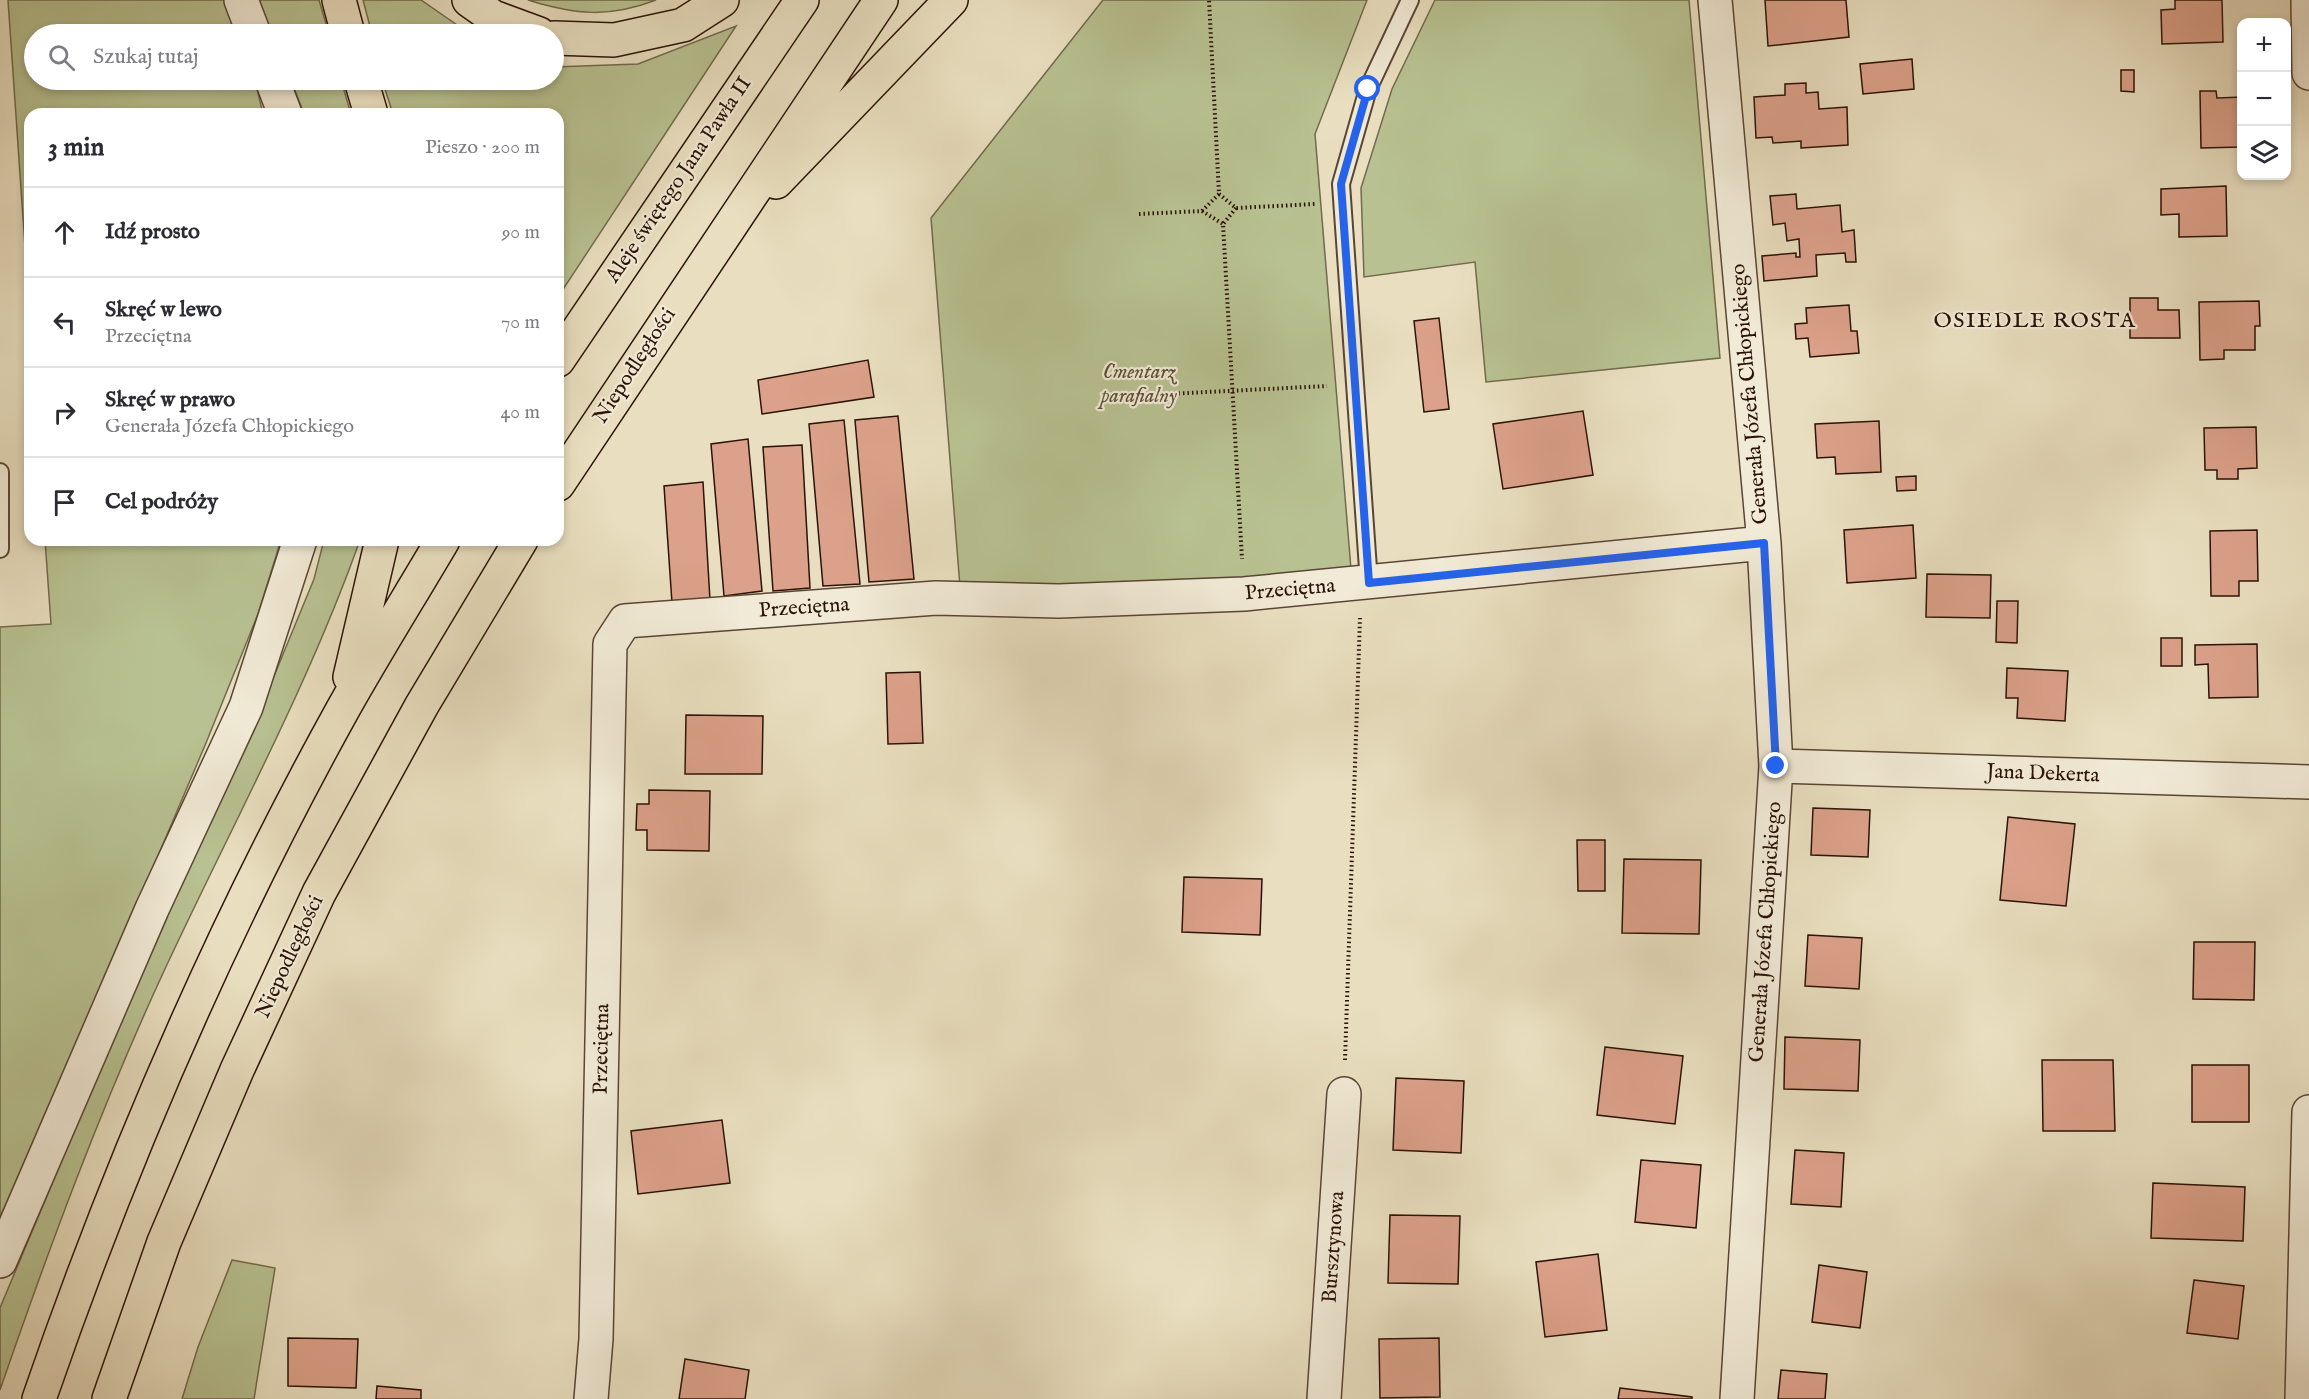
<!DOCTYPE html>
<html lang="pl">
<head>
<meta charset="utf-8">
<style>
  body { margin:0; font-family:"IM FELL English",serif; background:#f2f2f3; color:#2b2b33 }
  .controls { position:absolute; right:18px; top:18px; display:grid; overflow:hidden; border-radius:12px; box-shadow:0 3px 9px #0003 }
  .controls button { width:54px; height:54px; display:grid; place-items:center; padding:0; border:0; border-bottom:2px solid #e1e1e2; background:#fff; color:#2b2b33; font:30px sans-serif }
  .stop { position:absolute; width:18px; height:18px; margin:-14px; border:4px solid #2563eb; border-radius:50%; background:#fff }
  .stop.end { background:#2563eb; border-color:#fff; box-shadow:0 2px 6px #0008 }
  .list { margin:0; padding:0; list-style:none }
  h2 { display:flex; justify-content:space-between; align-items:center; height:78px; margin:0; padding:0 24px; font-size:26px }
  h2 small { font-size:20px; font-weight:400; color:#7c7c81 }
  .list li { display:grid; grid-template-columns:39px 1fr auto; gap:18px; align-items:center; box-sizing:border-box; height:90px; padding:0 24px; border-top:2px solid #e1e1e2 }
  .list b { display:block; font-size:22px; white-space:nowrap }
  .list p { margin:0; font-size:20px; white-space:nowrap; color:#7c7c81 }
  .list em { font-size:20px; font-style:normal; color:#7c7c81 }
  .icon { flex:none; width:33px; height:33px; fill:none; stroke:currentColor; stroke-width:2; stroke-linecap:round; stroke-linejoin:round }
  .map { position:relative; flex:none; width:2309px; height:1399px; overflow:hidden }
  .search { position:absolute; background:#fff; box-shadow:0 3px 9px #0003; left:24px; top:24px; width:540px; height:66px; display:flex; align-items:center; gap:15px; box-sizing:border-box; padding:0 21px; border-radius:33px; color:#7c7c81; font-size:22px }
  .panel { position:absolute; background:#fff; box-shadow:0 3px 9px #0003; left:24px; top:108px; width:540px; height:438px; border-radius:18px }
  .map>svg:first-child { display:block }
</style>
</head>
<body>
<div class="map">
<svg width="2309" height="1399" viewBox="0 0 2309 1399">
  <rect width="100%" height="100%" fill="#e9dfc0"/>
  <filter id="stains"><feTurbulence type="fractalNoise" baseFrequency=".00333" numOctaves="4"/><feColorMatrix values="0 0 0 0 .2 0 0 0 0 .09 0 0 0 0 .02 0 0 0 .5 -.17"/></filter>
  <radialGradient id="worn" r=".72"><stop offset=".6" stop-color="#630" stop-opacity="0"/><stop offset="1" stop-color="#630" stop-opacity=".3"/></radialGradient>
  <path fill="#b8c191" stroke="#726a4c" stroke-width="1.5" d="M 8,0 L 236,0 L 244,34 L 34,34 L 34,80 L 255,80 L 263,114 L 30,114 L 30,319 Z
    M 259,0 L 319,0 L 329,34 L 272,34 Z
    M 363,0 L 421,0 L 470,34 L 372,34 Z
    M 528,0 L 656,0 C 609,18 576,15 528,0 Z
    M 1103,0 L 1367,0 L 1315,134 L 1351,569 L 1244,580 L 960,587 L 931,218 Z
    M 1435,0 L 1689,0 L 1720,358 L 1486,382 L 1475,262 L 1364,277 L 1361,188 L 1392,89 Z
    M 736,26 L 558,297 L 558,114 L 393,114 L 382,80 L 554,80 L 554,67 L 638,64 Z
    M 291,80 L 341,80 L 351,114 L 304,114 Z
    M 45,540 L 281,540 L 258,614 L 206,743 L 0,1227 L 0,627 L 51,624 Z
    M 324,540 L 360,540 C 307,689 231,827 164,971 C 101,1107 49,1248 0,1390 L 0,1308 L 130,997 L 265,698 L 314,579 Z
    M 232,1260 L 275,1268 L 254,1399 L 182,1399 L 198,1347 Z"/>
  <path fill="#dca18a" stroke="#2b1206" stroke-width="1.5" d="M 1765,0 L 1846,0 L 1849,37 L 1768,46 Z
    M 2175,0 L 2222,0 L 2223,42 L 2162,44 L 2161,10 L 2175,9 Z
    M 1912,59 L 1914,89 L 1863,94 L 1860,64 Z
    M 2121,70 L 2134,70 L 2134,92 L 2121,91 Z
    M 1806,83 L 1806,93 L 1818,92 L 1819,109 L 1847,107 L 1848,145 L 1801,148 L 1801,141 L 1773,143 L 1772,137 L 1756,138 L 1754,97 L 1785,95 L 1785,84 Z
    M 2200,91 L 2216,91 L 2217,98 L 2242,97 L 2242,147 L 2201,148 Z
    M 2226,186 L 2227,236 L 2179,237 L 2179,214 L 2161,215 L 2161,189 Z
    M 1796,194 L 1797,209 L 1840,205 L 1842,232 L 1854,230 L 1856,262 L 1846,262 L 1845,253 L 1816,255 L 1817,276 L 1764,281 L 1762,256 L 1796,253 L 1796,257 L 1800,257 L 1799,239 L 1787,241 L 1785,223 L 1773,225 L 1770,196 Z
    M 2130,298 L 2158,298 L 2158,310 L 2179,310 L 2180,338 L 2130,338 Z
    M 2259,301 L 2260,326 L 2255,326 L 2255,350 L 2224,350 L 2224,359 L 2200,360 L 2199,302 Z
    M 1849,305 L 1851,331 L 1857,331 L 1859,353 L 1810,357 L 1808,338 L 1796,339 L 1795,324 L 1807,323 L 1806,308 Z
    M 1439,318 L 1449,409 L 1424,412 L 1414,321 Z
    M 868,360 L 874,397 L 762,414 L 758,380 Z
    M 1583,411 L 1593,475 L 1503,489 L 1493,424 Z
    M 898,416 L 914,579 L 869,582 L 855,420 Z
    M 844,420 L 860,584 L 823,586 L 809,424 Z
    M 1879,421 L 1881,472 L 1836,474 L 1835,457 L 1817,458 L 1815,424 Z
    M 2256,427 L 2257,468 L 2238,469 L 2238,479 L 2217,479 L 2217,470 L 2205,470 L 2204,428 Z
    M 748,439 L 762,591 L 724,596 L 711,444 Z
    M 802,445 L 810,588 L 773,591 L 763,447 Z
    M 1916,476 L 1916,490 L 1897,491 L 1896,477 Z
    M 703,482 L 710,600 L 672,603 L 664,486 Z
    M 1913,525 L 1916,578 L 1847,583 L 1844,530 Z
    M 2257,530 L 2258,581 L 2239,581 L 2239,596 L 2211,596 L 2210,531 Z
    M 1927,574 L 1991,575 L 1990,618 L 1926,617 Z
    M 1997,601 L 2018,601 L 2017,643 L 1996,642 Z
    M 2161,638 L 2182,638 L 2182,666 L 2161,666 Z
    M 2257,644 L 2258,697 L 2209,698 L 2208,664 L 2195,665 L 2195,645 Z
    M 2007,668 L 2068,671 L 2065,721 L 2017,718 L 2018,698 L 2006,698 Z
    M 920,672 L 923,743 L 888,744 L 886,673 Z
    M 686,715 L 763,716 L 762,774 L 685,774 Z
    M 649,790 L 710,791 L 709,851 L 647,850 L 647,830 L 636,830 L 637,804 L 649,804 Z
    M 1813,808 L 1870,810 L 1868,857 L 1811,855 Z
    M 2008,817 L 2075,824 L 2066,906 L 2000,900 Z
    M 1577,840 L 1605,840 L 1605,891 L 1578,891 Z
    M 1624,859 L 1701,860 L 1699,934 L 1622,933 Z
    M 1184,877 L 1262,879 L 1260,935 L 1182,932 Z
    M 1808,935 L 1862,938 L 1859,989 L 1805,986 Z
    M 2194,942 L 2255,942 L 2254,1000 L 2193,999 Z
    M 1785,1037 L 1860,1040 L 1858,1091 L 1784,1089 Z
    M 1605,1047 L 1683,1056 L 1675,1124 L 1597,1115 Z
    M 2042,1060 L 2113,1060 L 2115,1131 L 2043,1131 Z
    M 2192,1065 L 2249,1065 L 2249,1122 L 2192,1122 Z
    M 1396,1078 L 1464,1081 L 1461,1153 L 1393,1150 Z
    M 722,1120 L 730,1183 L 638,1194 L 631,1131 Z
    M 1795,1150 L 1844,1153 L 1841,1207 L 1791,1204 Z
    M 1641,1160 L 1701,1165 L 1696,1228 L 1635,1222 Z
    M 2153,1183 L 2245,1187 L 2243,1241 L 2151,1238 Z
    M 1390,1215 L 1460,1216 L 1458,1284 L 1388,1283 Z
    M 1598,1254 L 1607,1330 L 1545,1337 L 1536,1262 Z
    M 1819,1265 L 1867,1272 L 1860,1328 L 1812,1322 Z
    M 2194,1280 L 2244,1286 L 2238,1339 L 2187,1333 Z
    M 288,1338 L 358,1339 L 356,1388 L 288,1386 Z
    M 1439,1338 L 1440,1397 L 1380,1398 L 1379,1339 Z
    M 685,1359 L 749,1370 L 745,1399 L 679,1399 Z
    M 1781,1370 L 1827,1374 L 1825,1399 L 1778,1399 Z
    M 377,1386 L 421,1390 L 421,1399 L 376,1399 Z
    M 1620,1388 L 1692,1397 L 1692,1399 L 1618,1399 Z"/>
  <g fill="none" stroke-linecap="round" stroke-linejoin="round">
    <defs>
      <path id="service" d="M 0,472 L 0,549
        M 1369,583 L 1341,184 L 1368,89 L 1410,0"/>
      <path id="minor" d="M 241,0 L 254,34
        M 1715,0 L 1764,543 L 1776,766 L 1737,1399
        M 2308,0 L 2309,73
        M 272,80 L 285,114
        M 1776,766 L 2309,782
        M 0,1261 L 152,909 L 246,707 L 300,540
        M 591,1399 L 596,1339 L 610,644 L 625,621 L 936,598 L 1059,601 L 1244,594 L 1764,543
        M 1324,1399 L 1344,1094
        M 2302,1399 L 2309,1112"/>
      <path id="motorway" d="M 339,0 L 348,34
        M 469,0 L 493,17 L 539,34
        M 554,38 L 614,40 L 683,25 L 722,0
        M 361,80 L 371,114
        M 776,182 L 951,0
        M 558,360 L 802,0
        M 558,484 L 881,0
        M 350,677 L 382,540
        M 39,1399 C 121,1161 221,929 343,709 C 375,652 410,596 443,540
        M 109,1399 L 164,1242 L 237,1070 L 319,893 L 422,705 L 521,540"/>
    </defs>
    <use href="#service" stroke="#5a4534" stroke-width="20"/>
    <use href="#minor" stroke="#5a4534" stroke-width="36"/>
    <use href="#motorway" stroke="#2b1206" stroke-width="36"/>
    <path stroke="#2b1206" stroke-width="4" stroke-dasharray="1.5 3" stroke-linecap="butt" d="M 1219,194 L 1236,208 L 1315,204
      M 1236,208 L 1223,224 L 1242,559
      M 1202,211 L 1219,194 L 1209,0
      M 1139,214 L 1202,211 L 1223,224
      M 1147,395 L 1327,386
      M 1345,1060 L 1360,618"/>
    <use href="#service" stroke="#f1ead6" stroke-width="16"/>
    <use href="#minor" stroke="#f1ead6" stroke-width="33"/>
    <use href="#motorway" stroke="#e9dfc0" stroke-width="33"/>
  </g>
  <g fill="none" stroke-linecap="round" stroke-linejoin="round">
    <path stroke="#2563eb" stroke-width="8" d="M 1368,89 L 1341,184 L 1369,583 L 1764,543 L 1776,766"/>
  </g>
  <g text-anchor="middle" dominant-baseline="central" stroke-width="4.5" stroke-linejoin="round" paint-order="stroke">
    <g font-size="21" fill="#2b1206" stroke="#f1ead6">
      <text transform="translate(679 180) rotate(-56)">Aleje świętego Jana Pawła II</text>
      <text transform="translate(635 366) rotate(-57)">Niepodległości</text>
      <text transform="translate(1750 394) rotate(-95)">Generała Józefa Chłopickiego</text>
      <text transform="translate(1290 590) rotate(-5)">Przeciętna</text>
      <text transform="translate(804 608) rotate(-4)">Przeciętna</text>
      <text transform="translate(2043 774) rotate(2)">Jana Dekerta</text>
      <text transform="translate(1766 932) rotate(-86)">Generała Józefa Chłopickiego</text>
      <text transform="translate(290 957) rotate(-65)">Niepodległości</text>
      <text transform="translate(602 1049) rotate(-89)">Przeciętna</text>
      <text transform="translate(1334 1247) rotate(-86)">Bursztynowa</text>
    </g>
    <g font-size="21" font-style="italic" fill="#5c4f37" stroke="#f1ead6">
      <text x="1139" y="372">Cmentarz<tspan x="1139" dy="24">parafialny</tspan></text>
    </g>
    <g font-size="22" letter-spacing="1.5" fill="#2b1206" stroke="#f1ead6">
      <text x="2035" y="321">OSIEDLE ROSTA</text>
    </g>
  </g>
  <rect width="100%" height="100%" filter="url(#stains)"/>
  <rect width="100%" height="100%" fill="url(#worn)"/>
</svg>
<div class="controls">
<button>+</button>
<button>−</button>
<button><svg class="icon" aria-label="layers" viewBox="0 0 24 24"><path d="M12 4l9 5-9 5-9-5zM3 14l9 5 9-5"/></svg></button>
</div>
<div class="stop" style="left:1368px;top:89px"></div>
<div class="stop end" style="left:1776px;top:766px"></div>
<div class="search"><svg class="icon" aria-label="search" viewBox="0 0 24 24"><circle cx="10" cy="10" r="6"/><path d="M15 15l6 6"/></svg>Szukaj tutaj</div>
<section class="panel">
<h2>3 min<small>Pieszo · 200 m</small></h2>
<ul class="list">
<li><svg class="icon" aria-label="ahead" viewBox="0 0 24 24"><path d="M12 20V5M6 11l6-6 6 6"/></svg><div><b>Idź prosto</b></div><em>90 m</em></li>
<li><svg class="icon" aria-label="left" viewBox="0 0 24 24"><path d="M17 20v-9H6M10 6l-5 5 5 5"/></svg><div><b>Skręć w lewo</b><p>Przeciętna</p></div><em>70 m</em></li>
<li><svg class="icon" aria-label="right" viewBox="0 0 24 24"><path d="M7 20v-9h11M14 6l5 5-5 5"/></svg><div><b>Skręć w prawo</b><p>Generała Józefa Chłopickiego</p></div><em>40 m</em></li>
<li><svg class="icon" aria-label="arrive" viewBox="0 0 24 24"><path d="M6 21V4h12l-3 4 3 4H6"/></svg><div><b>Cel podróży</b></div></li>
</ul>
</section>
</div>
</body>
</html>
